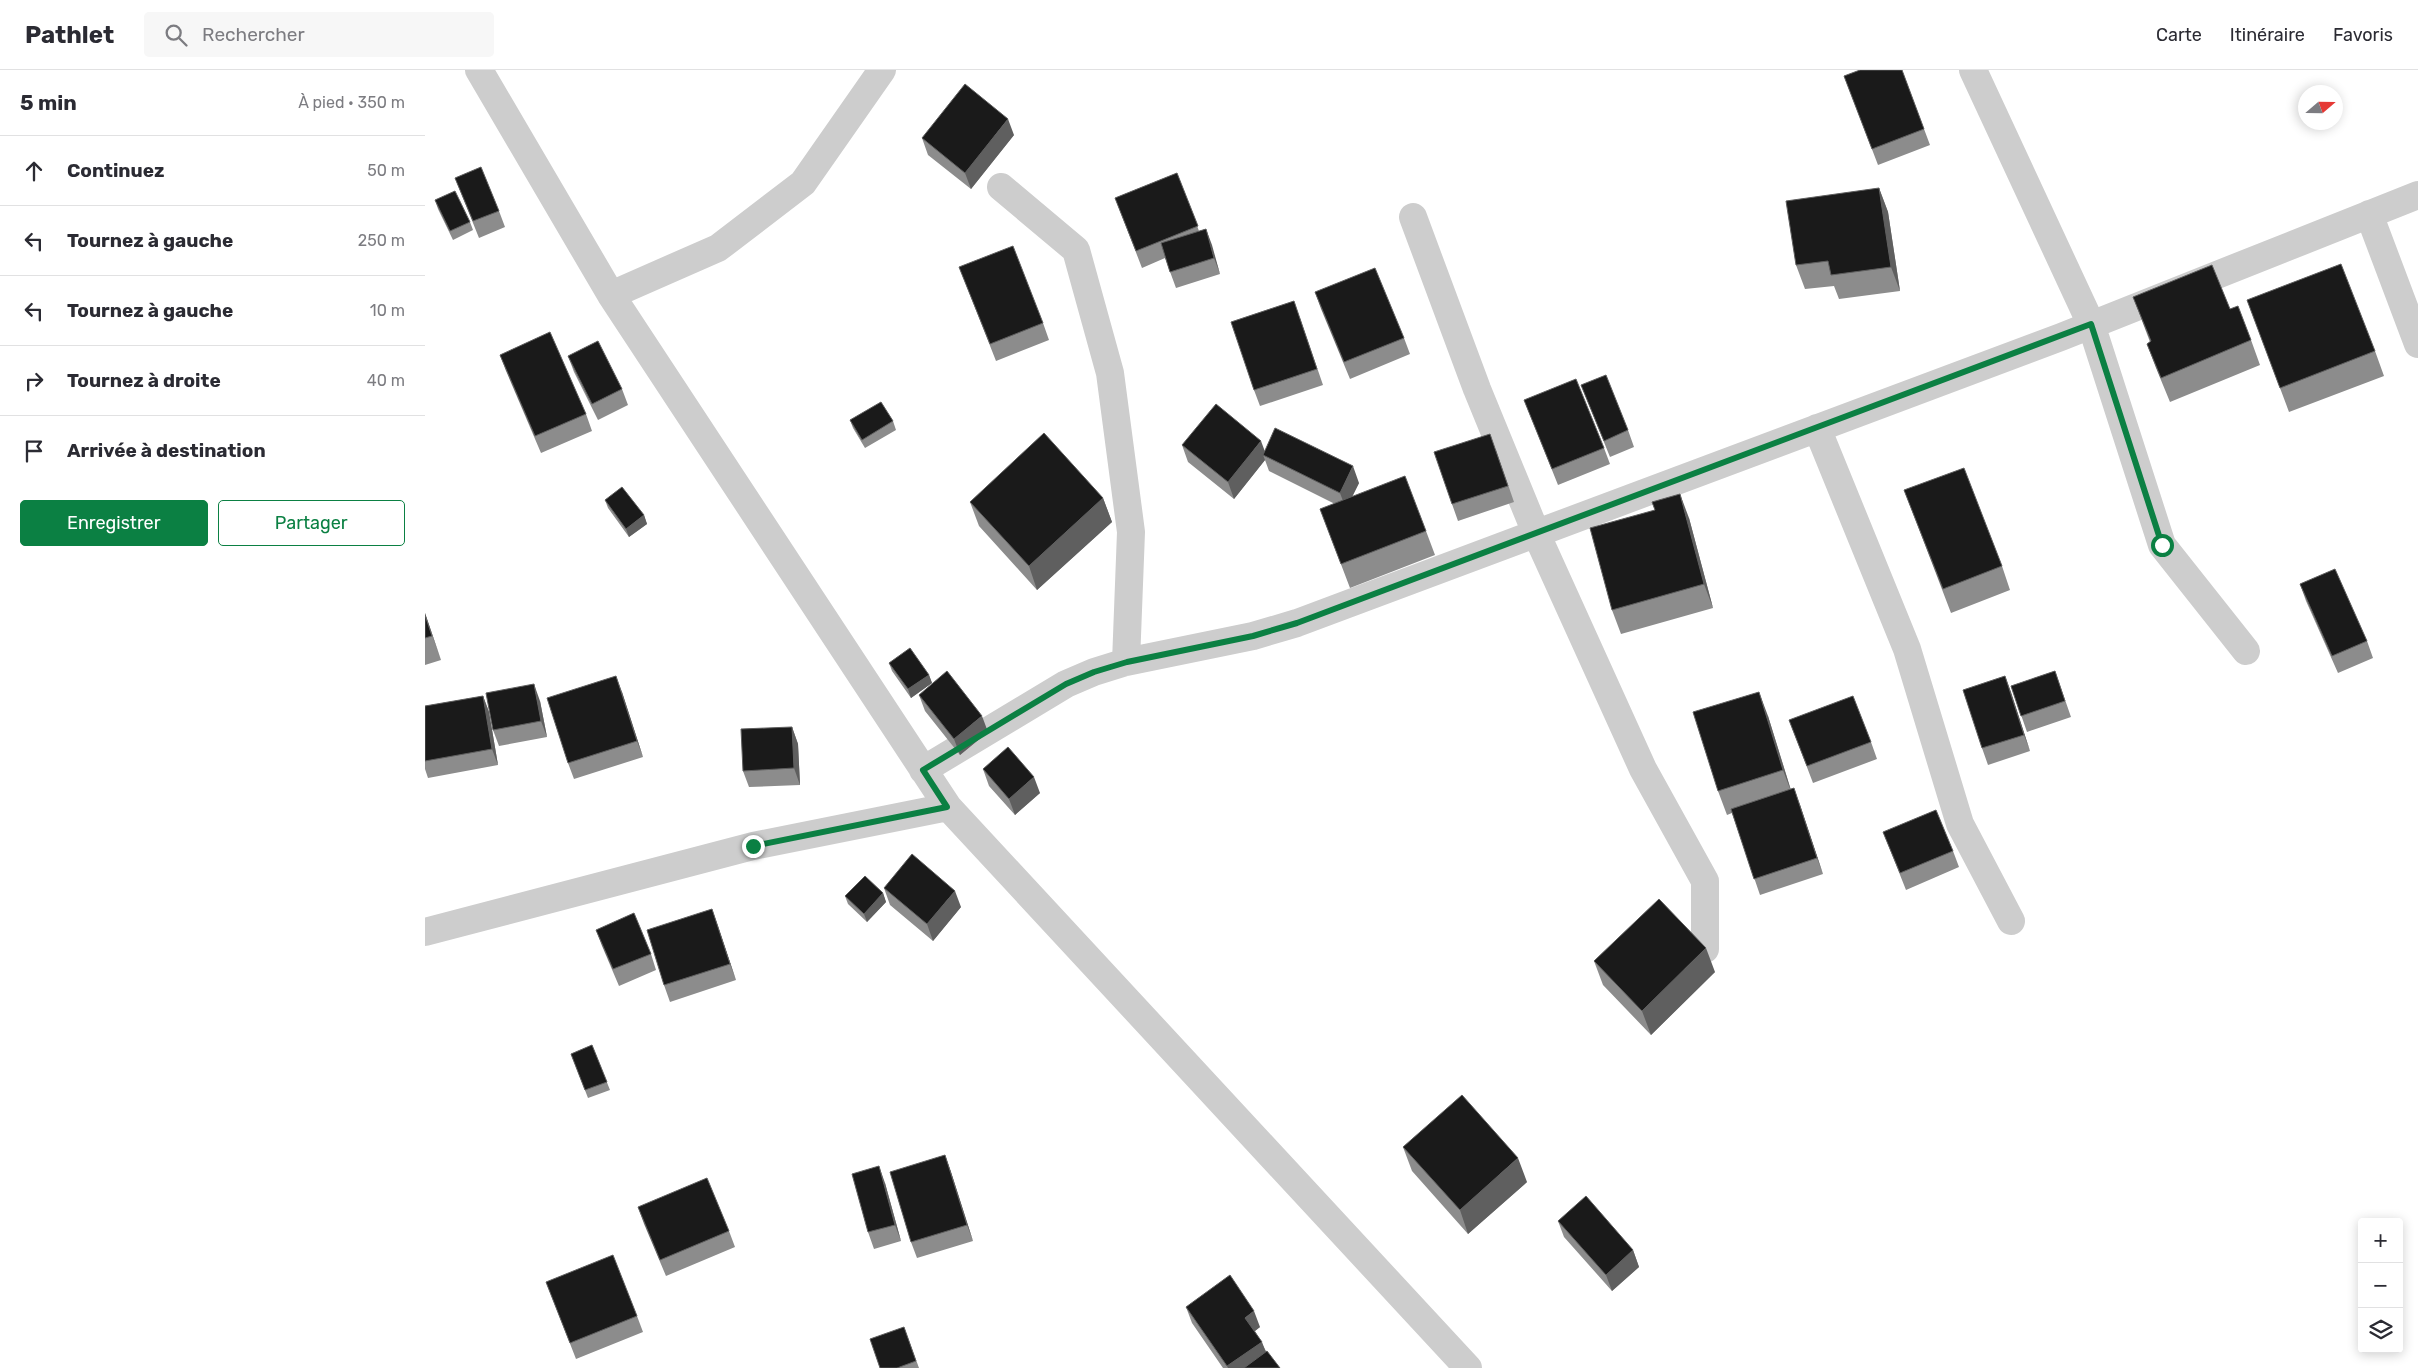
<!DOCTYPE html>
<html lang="fr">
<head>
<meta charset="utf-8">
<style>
  body { margin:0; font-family:Rubik,sans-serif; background:#f7f7f7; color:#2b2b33 }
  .controls { position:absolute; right:15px; bottom:15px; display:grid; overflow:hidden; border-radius:5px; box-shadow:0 2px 12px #0003 }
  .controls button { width:45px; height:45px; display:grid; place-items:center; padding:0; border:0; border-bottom:1px solid #e1e1e2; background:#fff; color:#2b2b33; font:25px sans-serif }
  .compass { position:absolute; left:1873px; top:15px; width:45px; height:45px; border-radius:50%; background:#fff; box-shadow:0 2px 12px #0003; rotate:70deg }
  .stop { position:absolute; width:15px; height:15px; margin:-11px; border:4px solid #0b8043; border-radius:50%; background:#fff }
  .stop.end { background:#0b8043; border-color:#fff; box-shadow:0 1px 5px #0008 }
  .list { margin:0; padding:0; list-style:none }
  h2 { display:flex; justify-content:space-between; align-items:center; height:65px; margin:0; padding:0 20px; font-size:21px }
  h2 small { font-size:16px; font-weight:400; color:#7c7c81 }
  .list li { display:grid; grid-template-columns:32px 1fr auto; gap:15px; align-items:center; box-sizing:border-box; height:70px; padding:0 20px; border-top:1px solid #e1e1e2 }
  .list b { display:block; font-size:19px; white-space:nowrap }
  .list em { font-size:16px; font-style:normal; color:#7c7c81 }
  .actions { display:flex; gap:10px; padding:15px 20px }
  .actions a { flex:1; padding:11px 0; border:1px solid #0b8043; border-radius:5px; text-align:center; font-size:18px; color:#0b8043 }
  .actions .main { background:#0b8043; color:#fff }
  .icon { flex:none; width:28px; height:28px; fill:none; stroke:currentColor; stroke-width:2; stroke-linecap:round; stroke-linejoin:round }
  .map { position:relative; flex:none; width:1993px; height:1298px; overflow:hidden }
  header { display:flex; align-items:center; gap:30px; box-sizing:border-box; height:70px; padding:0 25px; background:#fff; border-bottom:1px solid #e1e1e2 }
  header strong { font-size:24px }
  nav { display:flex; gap:28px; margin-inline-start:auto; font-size:18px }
  .search { width:350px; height:45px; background:#f7f7f7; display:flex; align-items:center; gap:12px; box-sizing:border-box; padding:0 18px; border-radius:5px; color:#7c7c81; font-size:19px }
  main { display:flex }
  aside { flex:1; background:#fff }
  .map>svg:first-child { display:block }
</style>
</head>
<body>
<header>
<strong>Pathlet</strong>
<div class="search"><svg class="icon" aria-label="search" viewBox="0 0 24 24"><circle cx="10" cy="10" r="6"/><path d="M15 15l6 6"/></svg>Rechercher</div>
<nav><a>Carte</a><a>Itinéraire</a><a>Favoris</a></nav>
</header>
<main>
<aside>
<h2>5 min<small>À pied · 350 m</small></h2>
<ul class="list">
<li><svg class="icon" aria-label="ahead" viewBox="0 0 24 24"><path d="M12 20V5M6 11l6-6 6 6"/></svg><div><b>Continuez</b></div><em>50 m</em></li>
<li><svg class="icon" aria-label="left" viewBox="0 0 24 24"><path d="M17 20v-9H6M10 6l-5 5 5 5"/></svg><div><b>Tournez à gauche</b></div><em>250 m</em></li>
<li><svg class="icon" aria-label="left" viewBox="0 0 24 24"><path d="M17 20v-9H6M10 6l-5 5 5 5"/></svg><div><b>Tournez à gauche</b></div><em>10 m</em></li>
<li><svg class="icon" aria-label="right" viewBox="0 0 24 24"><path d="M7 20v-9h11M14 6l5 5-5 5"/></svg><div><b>Tournez à droite</b></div><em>40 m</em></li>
<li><svg class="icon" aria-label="arrive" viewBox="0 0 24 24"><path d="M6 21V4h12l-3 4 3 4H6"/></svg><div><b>Arrivée à destination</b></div></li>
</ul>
<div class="actions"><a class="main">Enregistrer</a><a>Partager</a></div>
</aside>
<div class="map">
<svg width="1993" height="1298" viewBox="0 0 1993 1298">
  <rect width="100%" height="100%" fill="#fff"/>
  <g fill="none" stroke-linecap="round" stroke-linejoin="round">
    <path stroke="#cdcdcd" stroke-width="28" d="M 54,0 L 186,225 L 523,737 L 1043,1298
      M 1548,0 L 1666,254 L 1737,475 L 1821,581
      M 576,117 L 651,180 L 685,303 L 706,462 L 701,592
      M 1944,144 L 1993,274
      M 988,147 L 1052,319 L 1111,463 L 1218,699 L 1280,811 L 1280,879
      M 186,225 L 293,178 L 378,113 L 457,0
      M 1392,358 L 1482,579 L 1535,754 L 1586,851
      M 498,700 L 641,614 L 669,602 L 701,592 L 828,566 L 872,553 L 1636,267 L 1993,125
      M 0,862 L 328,776 L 523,737"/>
  </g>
  <path fill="#8c8c8c" d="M 1477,0 L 1505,75 L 1453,95 L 1419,6 Z
    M 589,65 L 546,119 L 503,85 L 497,68 Z
    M 752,103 L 774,161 L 781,159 L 795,204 L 751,218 L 740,188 L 717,198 L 690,128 Z
    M 30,108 L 74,141 L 80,157 L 54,168 Z
    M 1454,118 L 1463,142 L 1475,221 L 1414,229 L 1409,216 L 1380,219 L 1371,195 Z
    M 10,130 L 45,152 L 48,160 L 28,170 L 13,139 Z
    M 534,197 L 618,253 L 624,270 L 571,291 Z
    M 890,222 L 979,268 L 985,284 L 925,309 L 896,239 Z
    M 1708,227 L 1826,270 L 1835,295 L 1745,332 L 1731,298 L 1722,274 L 1725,272 Z
    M 1822,230 L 1950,281 L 1959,306 L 1864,342 Z
    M 875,248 L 898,315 L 835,336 L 829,320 Z
    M 75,285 L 161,344 L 167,361 L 116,383 L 81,301 Z
    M 143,286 L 197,319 L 203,335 L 173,350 L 149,302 Z
    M 1156,315 L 1203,360 L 1209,377 L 1185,387 Z
    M 1099,330 L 1179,378 L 1185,394 L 1133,415 Z
    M 425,350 L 468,351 L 471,360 L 440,378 L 428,358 Z
    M 757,375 L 840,381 L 934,413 L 927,427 L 1001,461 L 1010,485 L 925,518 L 895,439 L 910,434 L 844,401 L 840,390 L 809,429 L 763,392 Z
    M 1071,380 L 1089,432 L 1033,451 L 1027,434 Z
    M 1479,420 L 1577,496 L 1585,520 L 1526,543 Z
    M 678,428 L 687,452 L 612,520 L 554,456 L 545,432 Z
    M 180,430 L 219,445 L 222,454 L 204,467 L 183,438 Z
    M 1264,448 L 1288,538 L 1196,564 L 1187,540 Z
    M 1875,514 L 1942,571 L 1948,588 L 1913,603 L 1881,531 Z
    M 0,543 L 16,590 L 0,595 Z
    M 464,593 L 504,605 L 507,613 L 486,628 L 467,601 Z
    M 1630,601 L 1646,647 L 1602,662 L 1586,616 Z
    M 1580,606 L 1605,681 L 1563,695 L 1557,678 Z
    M 197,622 L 218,687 L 149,709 L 143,693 Z
    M 494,625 L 563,662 L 535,685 L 500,641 Z
    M 58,626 L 64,642 L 73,695 L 3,708 L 0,699 L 0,636 Z
    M 115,631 L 122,667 L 74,676 L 68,660 Z
    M 1343,646 L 1366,720 L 1375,735 L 1398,804 L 1335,825 L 1307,743 L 1302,745 L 1293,721 Z
    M 1364,650 L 1446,672 L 1452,689 L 1388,713 Z
    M 367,657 L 373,674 L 375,715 L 324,717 L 318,701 Z
    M 558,699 L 615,723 L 590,745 L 564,716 Z
    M 1458,762 L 1528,781 L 1534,797 L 1481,820 Z
    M 459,818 L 536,837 L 508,871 L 465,835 Z
    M 458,823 L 461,832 L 442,852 L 423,834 L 420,826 Z
    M 287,839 L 311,910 L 245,932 L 239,915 Z
    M 171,860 L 226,884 L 231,900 L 194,916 L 177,876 Z
    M 1169,891 L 1290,902 L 1226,965 L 1178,915 Z
    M 167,975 L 185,1020 L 163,1028 L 146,984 Z
    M 978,1077 L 1102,1112 L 1043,1164 L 987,1101 Z
    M 520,1085 L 526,1102 L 548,1171 L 492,1188 L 486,1172 Z
    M 460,1113 L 476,1171 L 449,1179 L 443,1162 Z
    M 213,1137 L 304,1161 L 310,1177 L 241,1206 L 219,1154 Z
    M 1133,1151 L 1208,1180 L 1214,1197 L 1187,1221 L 1139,1167 Z
    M 121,1212 L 212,1246 L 218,1262 L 151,1289 Z
    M 761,1237 L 835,1257 L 830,1261 L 841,1281 L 855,1298 L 798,1298 L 767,1253 Z
    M 479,1257 L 494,1298 L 455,1298 Z"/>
  <path fill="#5f5f5f" d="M 583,49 L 589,65 L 546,119 L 540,103 Z
    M 1454,118 L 1463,142 L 1475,221 L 1466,197 Z
    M 781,159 L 787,175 L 795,204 L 789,188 Z
    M 836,371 L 842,387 L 838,385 L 840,390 L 809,429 L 803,412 Z
    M 928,396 L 934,413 L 921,439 L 915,423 Z
    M 1255,424 L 1264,448 L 1288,538 L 1279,514 Z
    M 678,428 L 687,452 L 612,520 L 604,496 Z
    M 219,445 L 222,454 L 204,467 L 201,459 Z
    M 0,543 L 16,590 L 0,545 Z
    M 504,605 L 507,613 L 486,628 L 483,619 Z
    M 191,606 L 197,622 L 218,687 L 212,671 Z
    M 1580,606 L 1586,622 L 1605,681 L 1599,665 Z
    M 109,614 L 115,631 L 122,667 L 116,651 Z
    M 1334,622 L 1343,646 L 1367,724 L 1358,700 Z
    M 58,626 L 64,642 L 73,695 L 67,679 Z
    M 557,646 L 563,662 L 535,685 L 529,669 Z
    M 367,657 L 373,674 L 375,715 L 369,698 Z
    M 609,707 L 615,723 L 590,745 L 584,729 Z
    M 1369,718 L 1375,735 L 1398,804 L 1392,788 Z
    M 530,821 L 536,837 L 508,871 L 502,854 Z
    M 458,823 L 461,832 L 442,852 L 439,844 Z
    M 287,839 L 293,856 L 311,910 L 305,894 Z
    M 1281,878 L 1290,902 L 1226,965 L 1217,941 Z
    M 520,1085 L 526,1102 L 548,1171 L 542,1155 Z
    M 1093,1088 L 1102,1112 L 1043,1164 L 1035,1140 Z
    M 454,1096 L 460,1113 L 476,1171 L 470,1155 Z
    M 1208,1180 L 1214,1197 L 1187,1221 L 1181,1205 Z
    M 829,1241 L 835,1257 L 826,1264 L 820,1248 Z
    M 837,1272 L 843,1288 L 829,1298 L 803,1298 L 802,1296 Z"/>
  <path fill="#1a1a1a" stroke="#5f5f5f" d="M 1435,0 L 1477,0 L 1499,59 L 1447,79 L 1419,6 Z
    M 540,14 L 583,49 L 540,103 L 497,68 Z
    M 56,97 L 74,141 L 48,151 L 30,108 Z
    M 752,103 L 773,156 L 711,181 L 690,128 Z
    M 1454,118 L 1466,197 L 1406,205 L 1403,191 L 1371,195 L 1361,131 Z
    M 30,121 L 45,152 L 25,161 L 10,130 Z
    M 781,159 L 789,188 L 745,202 L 736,173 Z
    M 588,176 L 618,253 L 565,274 L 534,197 Z
    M 1916,194 L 1950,281 L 1855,318 L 1822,230 Z
    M 1787,195 L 1805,239 L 1813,236 L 1826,270 L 1736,308 L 1722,274 L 1726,271 L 1708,227 Z
    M 950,198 L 979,268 L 919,292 L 890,222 Z
    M 869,231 L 892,299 L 829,320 L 806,252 Z
    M 125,262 L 161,344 L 110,366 L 75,285 Z
    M 173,271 L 197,319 L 167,334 L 143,286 Z
    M 1181,305 L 1203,360 L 1179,371 L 1156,315 Z
    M 1151,309 L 1179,378 L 1127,399 L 1099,330 Z
    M 456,332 L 468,351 L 437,370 L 425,350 Z
    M 791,334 L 836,371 L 803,412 L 757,375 Z
    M 850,358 L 928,396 L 915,423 L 838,385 Z
    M 619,363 L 678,428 L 604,496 L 545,432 Z
    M 1065,364 L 1083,416 L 1027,434 L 1009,382 Z
    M 1539,398 L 1577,496 L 1518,519 L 1479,420 Z
    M 980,406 L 1001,461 L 916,494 L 895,439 Z
    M 197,417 L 219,445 L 201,459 L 180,430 Z
    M 1255,424 L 1279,514 L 1187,540 L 1165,458 L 1230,440 L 1227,432 Z
    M 1910,499 L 1942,571 L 1907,586 L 1875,514 Z
    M 0,545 L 7,566 L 0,568 Z
    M 485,578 L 504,605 L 483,619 L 464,593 Z
    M 522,601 L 557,646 L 529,669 L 494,625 Z
    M 1630,601 L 1640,631 L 1596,646 L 1586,616 Z
    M 191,606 L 212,671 L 143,693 L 122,628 Z
    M 1580,606 L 1599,665 L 1557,678 L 1538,620 Z
    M 109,614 L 116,651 L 68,660 L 61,623 Z
    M 1334,622 L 1358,700 L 1293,721 L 1268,642 Z
    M 58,626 L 67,679 L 0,691 L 0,636 Z
    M 1428,626 L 1446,672 L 1382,696 L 1364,650 Z
    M 367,657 L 369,698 L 318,701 L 316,659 Z
    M 583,677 L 609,707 L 584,729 L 558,699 Z
    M 1369,718 L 1392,788 L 1329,809 L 1306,739 Z
    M 1511,740 L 1528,781 L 1475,803 L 1458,762 Z
    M 487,784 L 530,821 L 502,854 L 459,818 Z
    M 440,806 L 458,823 L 439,844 L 420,826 Z
    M 1234,829 L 1281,878 L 1217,941 L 1169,891 Z
    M 287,839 L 305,894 L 239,915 L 222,860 Z
    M 209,843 L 226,884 L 188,899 L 171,860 Z
    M 167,975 L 182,1012 L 160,1020 L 146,984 Z
    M 1037,1025 L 1093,1088 L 1035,1140 L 978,1077 Z
    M 520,1085 L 542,1155 L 486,1172 L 465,1102 Z
    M 454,1096 L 470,1155 L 443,1162 L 427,1104 Z
    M 282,1108 L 304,1161 L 235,1190 L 213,1137 Z
    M 1161,1126 L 1208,1180 L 1181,1205 L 1133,1151 Z
    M 188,1185 L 212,1246 L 145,1273 L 121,1212 Z
    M 805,1205 L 829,1241 L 820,1248 L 837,1272 L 802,1296 L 761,1237 Z
    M 479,1257 L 491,1291 L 472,1298 L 455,1298 L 445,1269 Z
    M 842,1281 L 855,1298 L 819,1298 Z"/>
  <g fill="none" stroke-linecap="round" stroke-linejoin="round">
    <path stroke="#0b8043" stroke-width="6" d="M 328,776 L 522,737 L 498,700 L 641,614 L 669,602 L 702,592 L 828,566 L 872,553 L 1666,254 L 1737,475"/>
  </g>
</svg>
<div class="controls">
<button>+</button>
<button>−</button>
<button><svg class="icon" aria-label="layers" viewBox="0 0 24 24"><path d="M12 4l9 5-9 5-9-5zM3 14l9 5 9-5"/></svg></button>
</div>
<svg class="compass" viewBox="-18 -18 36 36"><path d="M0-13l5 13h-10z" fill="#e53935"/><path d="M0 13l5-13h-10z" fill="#7c7c81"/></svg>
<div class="stop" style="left:1737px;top:475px"></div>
<div class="stop end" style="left:328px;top:776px"></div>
</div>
</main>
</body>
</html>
